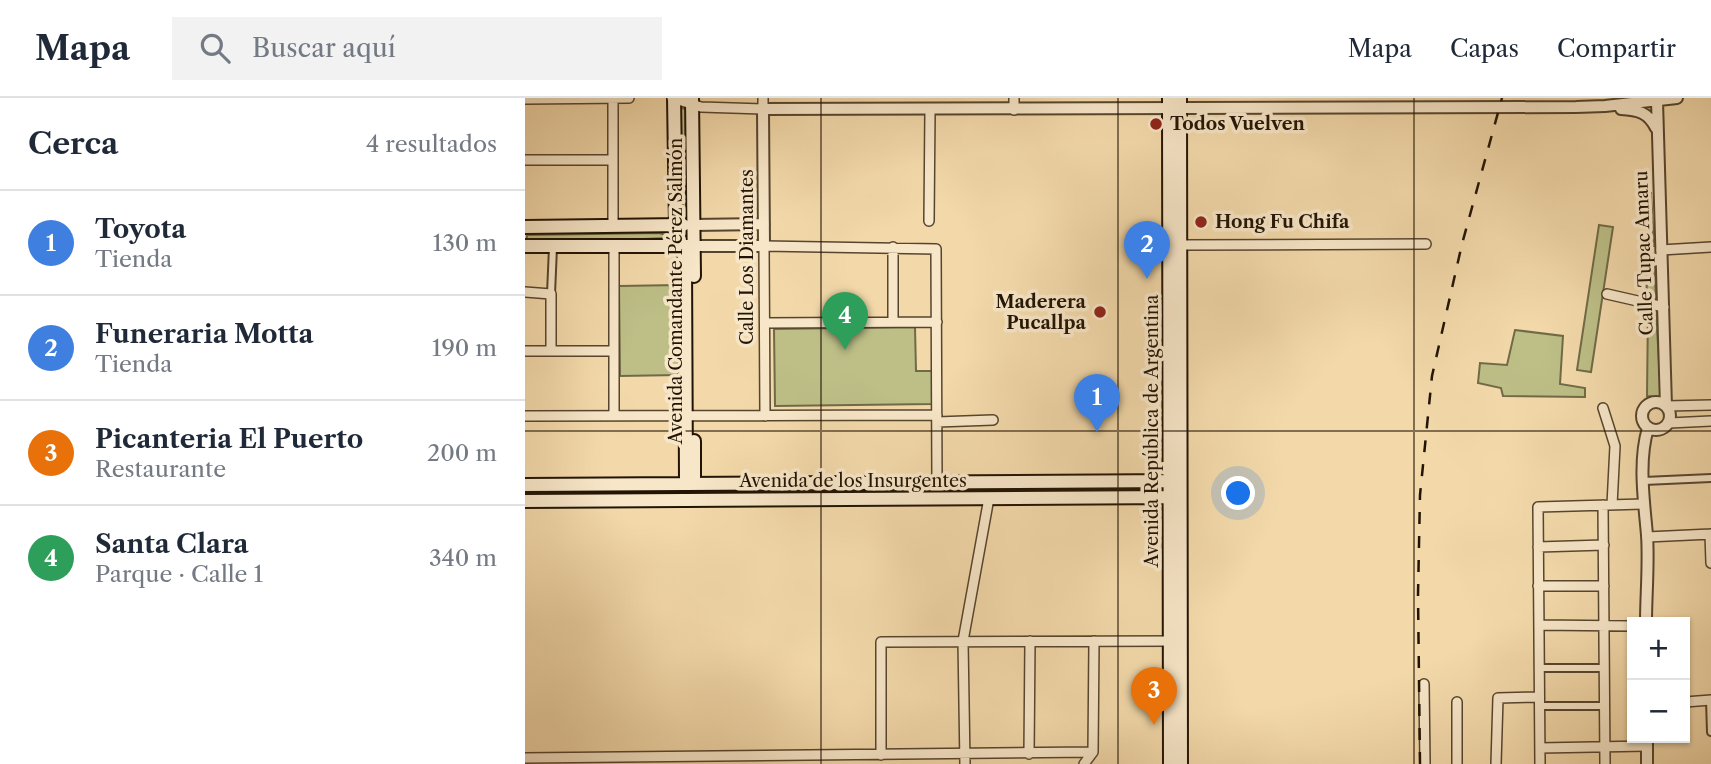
<!DOCTYPE html>
<html lang="es">
<head>
<meta charset="utf-8">
<style>
  body { margin:0; font-family:"Libre Caslon Text",serif; background:#f2f2f3; color:#1f2937 }
  .controls { position:absolute; right:21px; bottom:21px; display:grid; overflow:hidden; border-radius:0px; box-shadow:0 2px 5px #0004 }
  .controls button { width:63px; height:63px; display:grid; place-items:center; padding:0; border:0; border-bottom:2px solid #e0e1e3; background:#fff; color:#1f2937; font:35px sans-serif }
  .you { position:absolute; left:714px; top:396px; width:24px; height:24px; margin:-18px; border:5px solid #fff; border-radius:50%; background:#1a73e8; box-shadow:0 0 0 10px #1a73e833 }
  .badge { display:grid; place-items:center; width:46px; height:46px; border-radius:50%; background:#7c3aed; color:#fff; font-size:23px; font-weight:700 }
  .pin { position:absolute; translate:-50% -58px; filter:drop-shadow(0 2px 4px #0008) }
  .pin::after { content:''; position:absolute; top:37px; width:24px; height:21px; background:inherit; clip-path:polygon(0 0,100% 0,50% 100%) }
  .list { margin:0; padding:0; list-style:none }
  h2 { display:flex; justify-content:space-between; align-items:center; height:91px; margin:0; padding:0 28px; font-size:30px }
  h2 small { font-size:23px; font-weight:400; color:#747a83 }
  .list li { display:grid; grid-template-columns:46px 1fr auto; gap:21px; align-items:center; box-sizing:border-box; height:105px; padding:0 28px; border-top:2px solid #e0e1e3 }
  .list b { display:block; font-size:26px; white-space:nowrap }
  .list p { margin:0; font-size:23px; white-space:nowrap; color:#747a83 }
  .list em { font-size:23px; font-style:normal; color:#747a83 }
  .icon { flex:none; width:38px; height:38px; fill:none; stroke:currentColor; stroke-width:2; stroke-linecap:round; stroke-linejoin:round }
  .map { position:relative; flex:none; width:1186px; height:666px; overflow:hidden }
  header { display:flex; align-items:center; gap:42px; box-sizing:border-box; height:98px; padding:0 35px; background:#fff; border-bottom:2px solid #e0e1e3 }
  header strong { font-size:33px }
  nav { display:flex; gap:38px; margin-inline-start:auto; font-size:24px }
  .search { width:490px; height:63px; background:#f2f2f3; display:flex; align-items:center; gap:18px; box-sizing:border-box; padding:0 24px; border-radius:0px; color:#747a83; font-size:26px }
  main { display:flex }
  aside { flex:1; background:#fff }
  .map>svg:first-child { display:block }
</style>
</head>
<body>
<header>
<strong>Mapa</strong>
<div class="search"><svg class="icon" aria-label="search" viewBox="0 0 24 24"><circle cx="10" cy="10" r="6"/><path d="M15 15l6 6"/></svg>Buscar aquí</div>
<nav><a>Mapa</a><a>Capas</a><a>Compartir</a></nav>
</header>
<main>
<aside>
<h2>Cerca<small>4 resultados</small></h2>
<ul class="list">
<li><span class="badge" style="background:#3f7fe0">1</span><div><b>Toyota</b><p>Tienda</p></div><em>130 m</em></li>
<li><span class="badge" style="background:#3f7fe0">2</span><div><b>Funeraria Motta</b><p>Tienda</p></div><em>190 m</em></li>
<li><span class="badge" style="background:#e8710a">3</span><div><b>Picanteria El Puerto</b><p>Restaurante</p></div><em>200 m</em></li>
<li><span class="badge" style="background:#2e9e5b">4</span><div><b>Santa Clara</b><p>Parque · Calle 1</p></div><em>340 m</em></li>
</ul>
</aside>
<div class="map">
<svg width="1186" height="666" viewBox="0 0 1186 666">
  <rect width="100%" height="100%" fill="#f3d9aa"/>
  <filter id="stains"><feTurbulence type="fractalNoise" baseFrequency=".00286" numOctaves="4"/><feColorMatrix values="0 0 0 0 .2 0 0 0 0 .09 0 0 0 0 .02 0 0 0 .5 -.17"/></filter>
  <radialGradient id="worn" r=".72"><stop offset=".6" stop-color="#630" stop-opacity="0"/><stop offset="1" stop-color="#630" stop-opacity=".3"/></radialGradient>
  <path fill="#bdbf87" stroke="#706a46" stroke-width="2" d="M 153,10 L 164,11 L 165,110 L 152,111 Z
    M 1121,95 L 1126,95 L 1129,148 L 1122,148 Z
    M 1074,127 L 1088,129 L 1066,274 L 1052,272 Z
    M 134,135 L 141,137 L 141,140 L 6,146 L 2,145 L 2,137 Z
    M 1121,157 L 1129,157 L 1131,202 L 1122,201 Z
    M 153,187 L 154,277 L 95,278 L 94,188 Z
    M 1123,211 L 1131,213 L 1136,299 L 1122,298 Z
    M 390,229 L 391,273 L 407,273 L 408,306 L 250,308 L 249,231 Z
    M 990,232 L 1038,238 L 1035,286 L 1060,290 L 1060,299 L 978,298 L 976,290 L 953,285 L 955,265 L 982,267 Z
    M 615,388 L 615,394 L 460,395 L 461,390 Z
    M 458,390 L 458,396 L 0,398 L 0,391 Z"/>
  <g fill="none" stroke-linecap="round" stroke-linejoin="round">
    <defs>
      <path id="pedestrian" d="M 26,196 L 28,149
        M 1119,383 L 1186,380
        M 1014,570 L 1079,570
        M 1185,602 L 1186,634
        M 1014,608 L 1079,608"/>
      <path id="minor" d="M 147,0 L 176,9 L 238,11 L 238,0
        M 0,1 L 104,0
        M 489,12 L 489,0
        M 0,62 L 88,62
        M 404,123 L 405,12
        M 88,128 L 88,0
        M 655,147 L 901,146
        M 368,149 L 368,224
        M 1136,152 L 1186,149
        M 0,194 L 26,196 L 26,253
        M 1082,196 L 1139,209
        M 240,225 L 412,224
        M 0,253 L 89,253
        M 1141,308 L 1186,307
        M 1078,310 L 1090,348 L 1087,407
        M 0,318 L 412,317
        M 89,318 L 89,148
        M 240,318 L 239,148 L 411,151 L 412,383
        M 412,324 L 468,322
        M 1144,325 L 1186,323
        M 1078,407 L 1080,666
        M 1185,436 L 1186,465
        M 1122,439 L 1186,436
        M 1013,449 L 1079,447
        M 1013,488 L 1079,488
        M 1014,527 L 1107,528
        M 899,586 L 900,666
        M 1160,604 L 1186,602
        M 1015,650 L 1122,648
        M 504,656 L 505,543
        M 356,657 L 356,544 L 650,543
        M 0,660 L 568,654
        M 440,666 L 438,543 L 464,400
        M 559,666 L 568,654 L 569,543
        M 932,666 L 932,604
        M 971,666 L 973,600 L 1014,599
        M 1015,666 L 1013,409 L 1118,406"/>
      <path id="tertiary" d="M 1132,3 L 1141,308
        M 1096,11 C 1113,12 1123,14 1131,30
        M 168,127 L 239,126
        M 168,148 L 239,148 L 238,11 L 1051,9 L 1080,8 L 1152,0
        M1117 318a14 14 0 1 1 28 0a14 14 0 1 1-28 0Z
        M 1121,524 C 1121,496 1124,466 1122,437 C 1119,402 1113,364 1123,330
        M 1122,666 L 1122,640"/>
      <path id="secondary" d="M 149,0 L 151,127 L 160,163 L 161,385
        M 167,0 L 169,178
        M 644,0 L 645,666
        M 655,0 L 656,666
        M 0,129 L 158,127
        M 0,148 L 164,148
        M 169,343 L 169,385
        M 0,387 L 652,383
        M 0,403 L 651,399"/>
    </defs>
    <use href="#pedestrian" stroke="#56452e" stroke-width="10"/>
    <use href="#minor" stroke="#56452e" stroke-width="12"/>
    <use href="#tertiary" stroke="#56452e" stroke-width="14"/>
    <use href="#secondary" stroke="#221404" stroke-width="16"/>
    <use href="#pedestrian" stroke="#f7e6c8" stroke-width="6"/>
    <use href="#minor" stroke="#f7e6c8" stroke-width="9"/>
    <use href="#tertiary" stroke="#f7e6c8" stroke-width="10"/>
    <use href="#secondary" stroke="#f7e6c8" stroke-width="12"/>
    <path stroke="#221404" stroke-width="2.5" stroke-dasharray="12 12" stroke-linecap="butt" d="M 895,666 L 893,497 L 895,397 L 907,278 L 937,146 L 977,0"/>
  </g>
  <path fill="none" stroke="#221404" stroke-width="2" stroke-opacity="0.55" d="M 296,0 L 296,666M 593,0 L 593,666M 889,0 L 889,666M 0,333 L 1186,333"/>
  <g fill="#8f2418" stroke="#f7e6c8" stroke-width="2.5">
    <circle cx="631" cy="26" r="7"/>
    <circle cx="676" cy="124" r="7"/>
    <circle cx="575" cy="214" r="7"/>
  </g>
  <g text-anchor="middle" dominant-baseline="central" stroke-width="7" stroke-linejoin="round" paint-order="stroke">
    <g font-size="18" font-weight="bold" fill="#221404" stroke="#f7e6c8" text-anchor="start">
      <text x="645" y="26">Todos Vuelven</text>
      <text x="690" y="124">Hong Fu Chifa</text>
      <text x="561" y="204" text-anchor="end">Maderera<tspan x="561" dy="21">Pucallpa</tspan></text>
    </g>
    <g font-size="18" fill="#221404" stroke="#f7e6c8">
      <text transform="translate(1119 155) rotate(-92)">Calle Tupac Amaru</text>
      <text transform="translate(222 159) rotate(-90)">Calle Los Diamantes</text>
      <text transform="translate(151 193) rotate(-90)">Avenida Comandante Pérez Salmón</text>
      <text transform="translate(627 333) rotate(-90)">Avenida República de Argentina</text>
      <text x="328" y="383">Avenida de los Insurgentes</text>
    </g>
  </g>
  <rect width="100%" height="100%" filter="url(#stains)"/>
  <rect width="100%" height="100%" fill="url(#worn)"/>
</svg>
<div class="controls">
<button>+</button>
<button>−</button>
</div>
<div class="you"></div>
<div class="pin badge" style="left:572px;top:334px;background:#3f7fe0">1</div>
<div class="pin badge" style="left:622px;top:181px;background:#3f7fe0">2</div>
<div class="pin badge" style="left:629px;top:627px;background:#e8710a">3</div>
<div class="pin badge" style="left:320px;top:252px;background:#2e9e5b">4</div>
</div>
</main>
</body>
</html>
